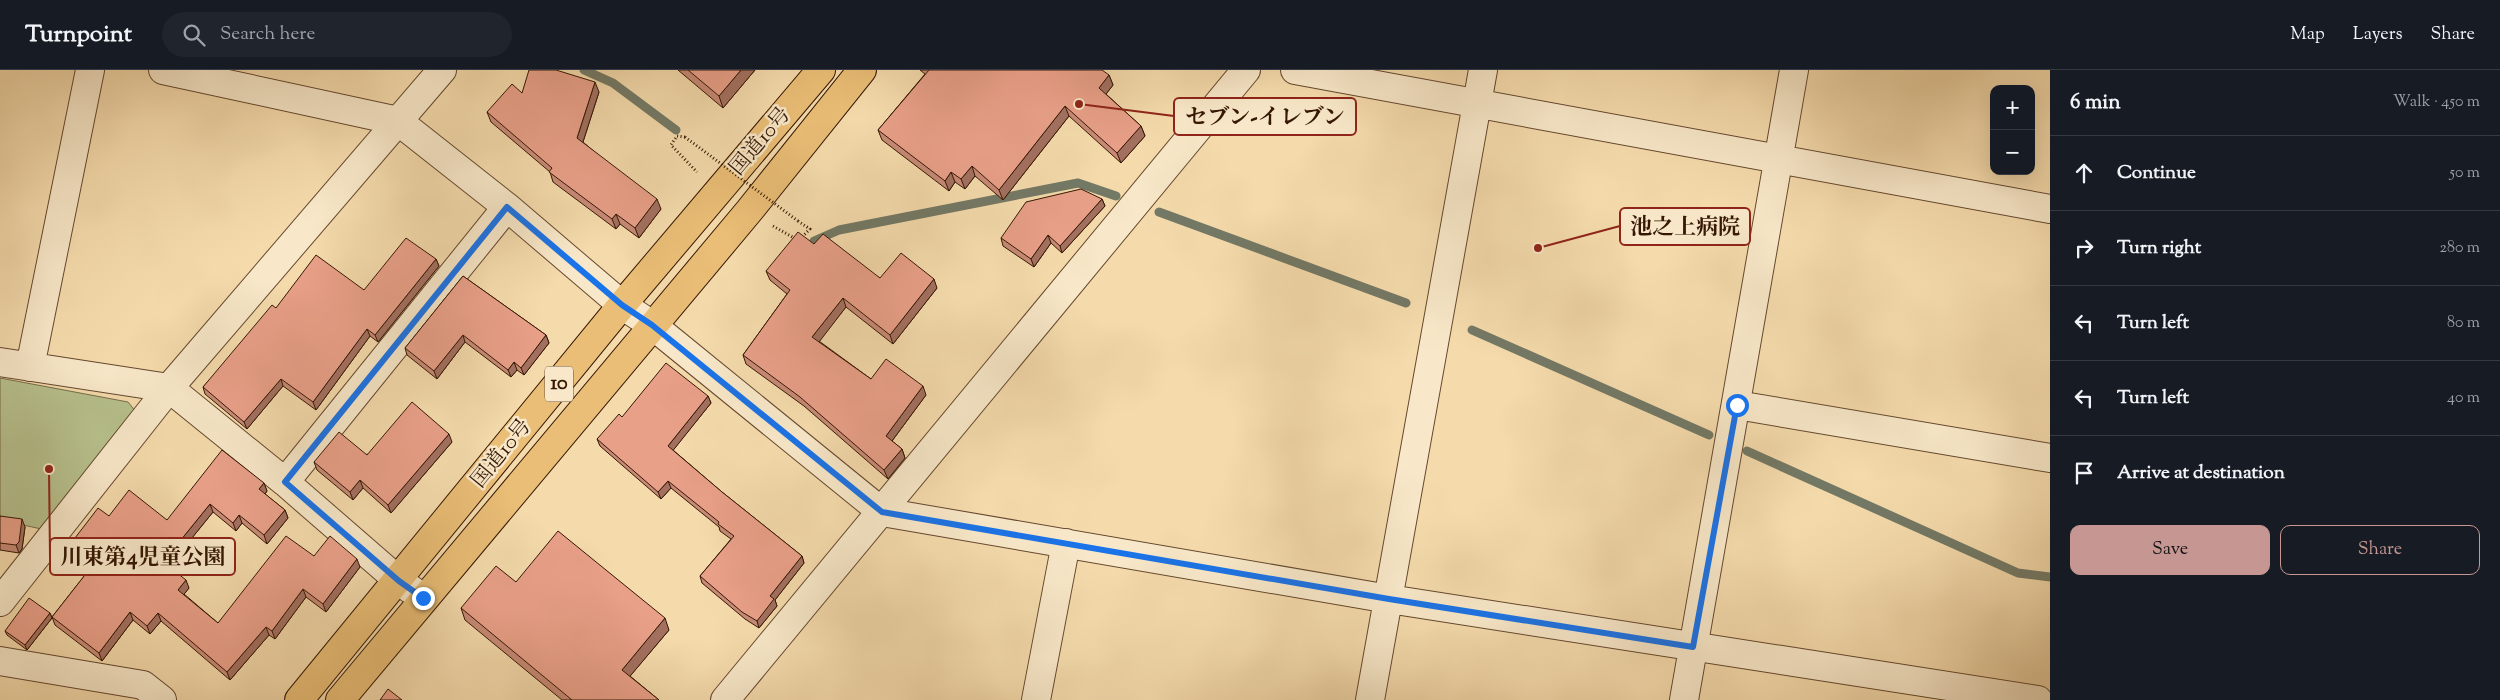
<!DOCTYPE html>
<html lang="en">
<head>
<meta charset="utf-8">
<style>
  body { margin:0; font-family:"Sorts Mill Goudy","Noto Serif JP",serif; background:#20242c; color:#f1f3f6 }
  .controls { position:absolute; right:15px; top:15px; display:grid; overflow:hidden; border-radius:10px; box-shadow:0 5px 20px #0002 }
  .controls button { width:45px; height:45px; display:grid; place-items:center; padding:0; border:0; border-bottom:1px solid #363941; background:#171b24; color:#f1f3f6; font:25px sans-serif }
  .stop { position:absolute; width:15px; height:15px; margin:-11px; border:4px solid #1a73e8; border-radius:50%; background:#fff }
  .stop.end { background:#1a73e8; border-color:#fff; box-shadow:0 1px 5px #0008 }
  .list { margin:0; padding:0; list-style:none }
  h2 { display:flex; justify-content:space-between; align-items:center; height:65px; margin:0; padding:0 20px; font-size:21px }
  h2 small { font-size:16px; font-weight:400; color:#9ea1a6 }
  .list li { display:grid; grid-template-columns:32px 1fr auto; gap:15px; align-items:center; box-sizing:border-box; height:75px; padding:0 20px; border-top:1px solid #363941 }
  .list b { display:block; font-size:19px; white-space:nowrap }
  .list em { font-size:16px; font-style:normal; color:#9ea1a6 }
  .actions { display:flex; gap:10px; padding:15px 20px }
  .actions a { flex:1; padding:11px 0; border:1px solid #c59692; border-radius:10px; text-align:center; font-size:18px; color:#c59692 }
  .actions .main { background:#c59692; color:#111 }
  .icon { flex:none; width:28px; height:28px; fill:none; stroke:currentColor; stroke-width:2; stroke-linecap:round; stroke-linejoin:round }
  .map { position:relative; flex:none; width:2050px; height:630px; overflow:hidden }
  header { display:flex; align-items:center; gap:30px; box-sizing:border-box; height:70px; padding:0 25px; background:#171b24; border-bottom:1px solid #363941 }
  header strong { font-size:24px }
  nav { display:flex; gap:28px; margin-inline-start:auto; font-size:18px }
  .search { width:350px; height:45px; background:#20242c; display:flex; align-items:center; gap:12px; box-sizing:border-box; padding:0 18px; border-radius:28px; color:#9ea1a6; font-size:19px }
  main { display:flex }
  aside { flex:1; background:#171b24 }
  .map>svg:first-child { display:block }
</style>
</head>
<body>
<header>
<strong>Turnpoint</strong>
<div class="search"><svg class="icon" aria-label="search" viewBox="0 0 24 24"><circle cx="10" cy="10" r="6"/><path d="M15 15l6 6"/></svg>Search here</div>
<nav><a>Map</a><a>Layers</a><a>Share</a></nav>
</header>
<main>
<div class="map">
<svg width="2050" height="630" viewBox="0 0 2050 630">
  <rect width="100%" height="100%" fill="#f5dbac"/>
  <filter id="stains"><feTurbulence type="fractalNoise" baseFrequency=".004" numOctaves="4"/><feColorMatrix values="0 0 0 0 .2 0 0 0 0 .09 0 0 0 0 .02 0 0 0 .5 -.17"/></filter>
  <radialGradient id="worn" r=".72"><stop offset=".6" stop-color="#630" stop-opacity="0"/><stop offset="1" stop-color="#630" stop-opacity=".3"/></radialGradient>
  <path fill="#b7c18d" stroke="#766c48" d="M 0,308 L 128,332 L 140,347 L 46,460 L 0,450 Z"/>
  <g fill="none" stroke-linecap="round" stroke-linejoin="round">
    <path stroke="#737966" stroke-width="9" d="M 584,0 L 613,13 L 676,60
      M 1159,142 L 1406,233
      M 814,171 L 839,160 L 1078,113 L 1116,126
      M 1472,260 L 1709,365
      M 1747,381 L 2018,503 L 2050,507"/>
    <defs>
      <path id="minor" d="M 163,0 L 398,51 L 507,137 L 622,235 L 652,255 L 882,442 L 1389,529 L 2038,630
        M 1295,0 L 2050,139
        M 0,292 L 169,318 L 285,412 L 399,511 L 423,528
        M 30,297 L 90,0
        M 1737,335 L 2050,388
        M 285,412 L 507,137
        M 0,532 L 169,318 L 442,0
        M 0,591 L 143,615 L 162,630
        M 725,630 L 1246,0
        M 1036,630 L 1066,473
        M 1370,630 L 1483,0
        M 1684,630 L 1794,0"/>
      <path id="highway" d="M 299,630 L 622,235 L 821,0
        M 340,630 L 749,141 L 862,0"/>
    </defs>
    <use href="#minor" stroke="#65482e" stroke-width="30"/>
    <use href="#highway" stroke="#351704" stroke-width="30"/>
    <path stroke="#351704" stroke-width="3" stroke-dasharray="1 2.5" stroke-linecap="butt" d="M 685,67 L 677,66 L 671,75 L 697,102
      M 798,151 L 810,159 L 801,168
      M 773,156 L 796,169"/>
    <use href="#minor" stroke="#f8e8c9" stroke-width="28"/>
    <use href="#highway" stroke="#eabe76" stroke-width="28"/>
    <path stroke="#351704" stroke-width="3" stroke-dasharray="1 2.5" stroke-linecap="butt" d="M 685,67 L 798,151"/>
  </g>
  <path fill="#c88a76" stroke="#351704" d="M 678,0 L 755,0 L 723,38 Z
    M 920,0 L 1004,0 L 1109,5 L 1113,15 L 1106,24 L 1141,56 L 1145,66 L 1121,93 L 1069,46 L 1003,130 L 975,106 L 965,119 L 955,112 L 949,121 L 882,70 L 878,60 L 925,4 Z
    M 599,22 L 583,72 L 661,139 L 639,168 L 620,154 L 616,159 L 553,112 L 550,102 L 491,52 L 487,42 L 522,23 Z
    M 1102,129 L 1105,136 L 1062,183 L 1051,173 L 1034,197 L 1003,176 L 1001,168 Z
    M 814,174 L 880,208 L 937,218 L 893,274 L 846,237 L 819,271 L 871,309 L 926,325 L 892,371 L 902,379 L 905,388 L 888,409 L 804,336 L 746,294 L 743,285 L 787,224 L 770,210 L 766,201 Z
    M 436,189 L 439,196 L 378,272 L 370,266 L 316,340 L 283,316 L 247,359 L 205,324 L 203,317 L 276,238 L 364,220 Z
    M 463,206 L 546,265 L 549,273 L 524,305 L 517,300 L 511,307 L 465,272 L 437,309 L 407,285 L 405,278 Z
    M 708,326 L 711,333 L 673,380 L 722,422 L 802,486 L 804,493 L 775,530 L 777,536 L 759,558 L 745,549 L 702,513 L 700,506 L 731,469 L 720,461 L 719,457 L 671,418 L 661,429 L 600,376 L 597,369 L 622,347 Z
    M 452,372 L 391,443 L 363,418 L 353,430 L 317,400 L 314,392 Z
    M 264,413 L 267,421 L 265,424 L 285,440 L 288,448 L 267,474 L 242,453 L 236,461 L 213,442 L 169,496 L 189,518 L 184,524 L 218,553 L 314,486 L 360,497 L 326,542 L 306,527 L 275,569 L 269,565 L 230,610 L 161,551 L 150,564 L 133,550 L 102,591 L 55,555 L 52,547 L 96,491 L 78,476 L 75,468 L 109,446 L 167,450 Z
    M 0,446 L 25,457 L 22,479 L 19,483 L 0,480 Z
    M 516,512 L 669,560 L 630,606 L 659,630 L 562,630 L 465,550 L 461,538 Z
    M 50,543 L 52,548 L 27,580 L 7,565 L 5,561 Z"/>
  <path fill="#a37060" stroke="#351704" d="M 741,0 L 755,0 L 723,38 L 719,26 Z
    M 1109,5 L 1113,15 L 1103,28 L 1099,18 Z
    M 595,12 L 599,22 L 581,78 L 577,68 Z
    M 1065,36 L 1069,46 L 1003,130 L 999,120 Z
    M 1141,56 L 1145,66 L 1121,93 L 1117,83 Z
    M 972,96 L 975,106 L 965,119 L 961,109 Z
    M 951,102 L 955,112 L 949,121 L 945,111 Z
    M 657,129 L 661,139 L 639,168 L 635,158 Z
    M 1102,129 L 1105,136 L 1062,183 L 1060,176 Z
    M 616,144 L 620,154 L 616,159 L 612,149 Z
    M 1048,165 L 1051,173 L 1034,197 L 1031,189 Z
    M 436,189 L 439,196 L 378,272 L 375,265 Z
    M 934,209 L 937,218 L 893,274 L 890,265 Z
    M 843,228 L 846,237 L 816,276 L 812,267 Z
    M 367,259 L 370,266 L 316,340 L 313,332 Z
    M 463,265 L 465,272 L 437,309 L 434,301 Z
    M 546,265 L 549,273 L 524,305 L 521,298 Z
    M 514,292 L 517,300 L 511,307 L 508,300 Z
    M 281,309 L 283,316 L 247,359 L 244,352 Z
    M 923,316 L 926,325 L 889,375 L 886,366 Z
    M 708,326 L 711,333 L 671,383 L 668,376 Z
    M 449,364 L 452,372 L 391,443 L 388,435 Z
    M 902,379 L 905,388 L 888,409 L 884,400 Z
    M 360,410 L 363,418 L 353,430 L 350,422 Z
    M 668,411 L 671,418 L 661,429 L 658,422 Z
    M 264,413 L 267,421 L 262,427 L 259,419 Z
    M 210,434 L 213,442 L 166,500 L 163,492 Z
    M 285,440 L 288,448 L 267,474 L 264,465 Z
    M 239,445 L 242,453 L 236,461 L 233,453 Z
    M 22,449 L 25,457 L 22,479 L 19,483 L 16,475 Z
    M 802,486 L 804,493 L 775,530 L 777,536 L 759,558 L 757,551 L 770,526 Z
    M 357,489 L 360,497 L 326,542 L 323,534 Z
    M 186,510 L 189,518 L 181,528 L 178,520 Z
    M 303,519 L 306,527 L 275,569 L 272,561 Z
    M 130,542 L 133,550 L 102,591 L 99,583 Z
    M 50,543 L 52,548 L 27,580 L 25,575 Z
    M 158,543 L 161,551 L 150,564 L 147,556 Z
    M 665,548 L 669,560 L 626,611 L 622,600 Z
    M 266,557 L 269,565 L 230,610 L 227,602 Z"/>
  <path fill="#e9a089" stroke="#351704" d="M 529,0 L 556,0 L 595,12 L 577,68 L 657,129 L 635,158 L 616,144 L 612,149 L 549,102 L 552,98 L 487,42 L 512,14 L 522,23 Z
    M 688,0 L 741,0 L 719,26 Z
    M 929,0 L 1102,0 L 1109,5 L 1099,18 L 1141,56 L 1117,83 L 1065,36 L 999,120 L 972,96 L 961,109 L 951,102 L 945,111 L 878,60 Z
    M 1081,119 L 1102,129 L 1060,176 L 1048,165 L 1031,189 L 1001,168 L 1026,132 Z
    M 798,162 L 814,174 L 823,164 L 880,208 L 901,183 L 934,209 L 890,265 L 843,228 L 812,267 L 871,309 L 886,289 L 923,316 L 886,366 L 902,379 L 884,400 L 800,327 L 743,285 L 790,220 L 766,201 Z
    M 406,168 L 436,189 L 375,265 L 367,259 L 313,332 L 281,309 L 244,352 L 203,317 L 272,235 L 276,238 L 316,185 L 364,220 Z
    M 463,206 L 546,265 L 521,298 L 514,292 L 508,300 L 463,265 L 434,301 L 405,278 Z
    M 666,293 L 708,326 L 668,376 L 722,422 L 802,486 L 770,526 L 774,529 L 757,551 L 742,542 L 700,506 L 734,466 L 718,454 L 719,452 L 668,411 L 658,422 L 597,369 L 619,344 L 622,347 Z
    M 412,332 L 449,364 L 388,435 L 360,410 L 350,422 L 314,392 L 339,362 L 367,385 Z
    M 222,380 L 264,413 L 259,419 L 285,440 L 264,465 L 239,445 L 233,453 L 210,434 L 163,492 L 186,510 L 178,520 L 218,553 L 286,466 L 314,486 L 330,466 L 357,489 L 323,534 L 303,519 L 272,561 L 266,557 L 227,602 L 158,543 L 147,556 L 130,542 L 99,583 L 52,547 L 99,487 L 75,468 L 98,438 L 109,446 L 129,420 L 167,450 Z
    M 0,446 L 22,449 L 19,472 L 16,475 L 0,473 Z
    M 558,461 L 665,548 L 622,600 L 659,630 L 572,630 L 461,538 L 496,496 L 516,512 Z
    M 29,528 L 50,543 L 25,575 L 5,561 Z
    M 388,619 L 402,630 L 380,630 Z"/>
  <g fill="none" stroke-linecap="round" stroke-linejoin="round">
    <path stroke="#1a73e8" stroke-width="6" d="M 423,528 L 399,511 L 285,412 L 507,137 L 622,235 L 652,255 L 882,442 L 1389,529 L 1693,577 L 1737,335"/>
  </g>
  <g text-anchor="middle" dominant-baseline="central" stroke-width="5" stroke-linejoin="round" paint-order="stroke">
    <rect fill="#f8e8c9" stroke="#70563f" stroke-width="1" x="545" y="296.5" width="28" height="35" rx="4"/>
    <g font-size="20" font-weight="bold" fill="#351704">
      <text x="559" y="314">10</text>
    </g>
    <g font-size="21" fill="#351704" stroke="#f8e8c9">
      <text transform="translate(761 72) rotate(-50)">国道10号</text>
      <text transform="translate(502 384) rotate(-51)">国道10号</text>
    </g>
  </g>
  <path fill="none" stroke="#8f2418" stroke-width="2" d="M1079 34L1174 46M1538 178L1620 156M49 399L50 487"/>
  <g fill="#8f2418" stroke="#f8e8c9" stroke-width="2">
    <circle cx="1079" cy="34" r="5"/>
    <circle cx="1538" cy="178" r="5"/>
    <circle cx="49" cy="399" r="5"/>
  </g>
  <g fill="#f8e8c9" stroke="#8f2418" stroke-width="2">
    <rect x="1174" y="28" width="182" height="37" rx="5"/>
    <rect x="1620" y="138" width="130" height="37" rx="5"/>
    <rect x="50" y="468" width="185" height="37" rx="5"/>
  </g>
  <g font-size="22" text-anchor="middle" font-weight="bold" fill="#351704">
    <text x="1265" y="54">セブン-イレブン</text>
    <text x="1685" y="164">池之上病院</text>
    <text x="143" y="494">川東第4児童公園</text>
  </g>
  <rect width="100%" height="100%" filter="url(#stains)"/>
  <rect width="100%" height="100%" fill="url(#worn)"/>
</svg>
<div class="controls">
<button>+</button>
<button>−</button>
</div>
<div class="stop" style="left:1737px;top:335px"></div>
<div class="stop end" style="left:423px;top:528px"></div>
</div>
<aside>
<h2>6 min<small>Walk · 450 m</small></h2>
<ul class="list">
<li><svg class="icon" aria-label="ahead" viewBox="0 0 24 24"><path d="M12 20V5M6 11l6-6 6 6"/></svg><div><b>Continue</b></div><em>50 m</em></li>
<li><svg class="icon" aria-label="right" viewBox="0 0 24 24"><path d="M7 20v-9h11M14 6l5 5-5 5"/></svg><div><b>Turn right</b></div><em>280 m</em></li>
<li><svg class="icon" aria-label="left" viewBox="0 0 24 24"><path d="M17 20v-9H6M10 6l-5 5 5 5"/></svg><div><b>Turn left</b></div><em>80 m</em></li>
<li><svg class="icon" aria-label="left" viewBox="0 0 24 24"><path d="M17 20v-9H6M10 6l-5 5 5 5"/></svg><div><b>Turn left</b></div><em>40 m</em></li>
<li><svg class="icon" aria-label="arrive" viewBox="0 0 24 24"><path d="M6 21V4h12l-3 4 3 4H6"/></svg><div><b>Arrive at destination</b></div></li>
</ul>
<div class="actions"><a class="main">Save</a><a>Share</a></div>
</aside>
</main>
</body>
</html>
